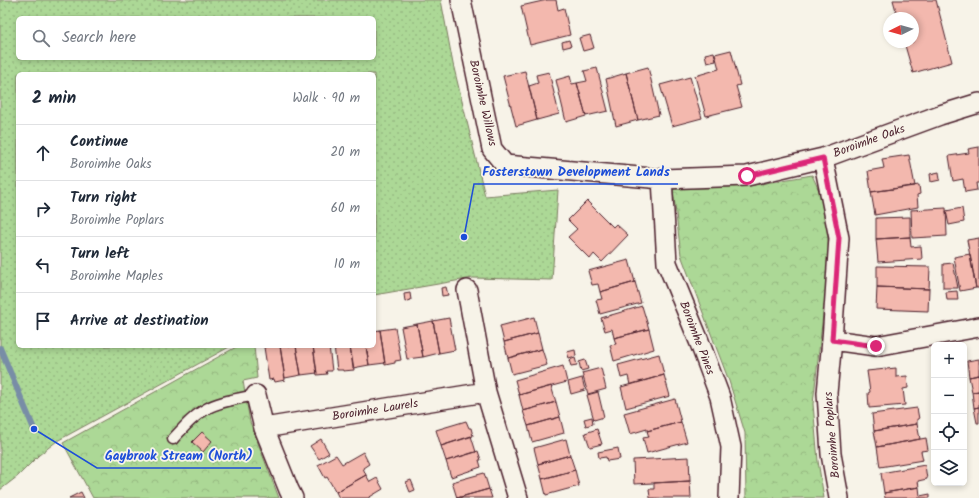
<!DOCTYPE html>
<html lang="en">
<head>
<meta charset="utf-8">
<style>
  body { margin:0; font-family:Kalam,sans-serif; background:#f6f6f7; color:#1f2937 }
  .controls { position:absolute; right:12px; bottom:12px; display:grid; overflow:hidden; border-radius:6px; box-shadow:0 2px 6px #0003 }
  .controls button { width:36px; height:36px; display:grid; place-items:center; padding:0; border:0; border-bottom:1px solid #e0e1e3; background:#fff; color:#1f2937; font:20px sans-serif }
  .compass { position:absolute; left:883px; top:12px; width:36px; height:36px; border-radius:50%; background:#fff; box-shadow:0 2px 6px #0003; rotate:265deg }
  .stop { position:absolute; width:12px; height:12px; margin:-9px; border:3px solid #db2777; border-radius:50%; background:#fff }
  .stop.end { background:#db2777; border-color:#fff; box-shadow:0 1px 4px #0008 }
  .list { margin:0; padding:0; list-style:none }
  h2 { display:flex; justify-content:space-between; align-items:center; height:52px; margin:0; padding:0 16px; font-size:17px }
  h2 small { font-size:13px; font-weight:400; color:#747a83 }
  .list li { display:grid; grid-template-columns:26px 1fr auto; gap:12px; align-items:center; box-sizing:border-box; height:56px; padding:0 16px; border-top:1px solid #e0e1e3 }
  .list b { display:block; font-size:15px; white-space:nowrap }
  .list p { margin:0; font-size:13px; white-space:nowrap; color:#747a83 }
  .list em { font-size:13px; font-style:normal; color:#747a83 }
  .icon { flex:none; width:22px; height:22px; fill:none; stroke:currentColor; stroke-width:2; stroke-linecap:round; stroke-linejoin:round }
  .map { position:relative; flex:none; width:979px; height:498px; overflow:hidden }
  .search { position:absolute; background:#fff; box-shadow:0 2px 6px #0003; left:16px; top:16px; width:360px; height:44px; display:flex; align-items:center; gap:10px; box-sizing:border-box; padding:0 14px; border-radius:6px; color:#747a83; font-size:15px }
  .panel { position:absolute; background:#fff; box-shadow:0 2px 6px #0003; left:16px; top:72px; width:360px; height:276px; border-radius:6px }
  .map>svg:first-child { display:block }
</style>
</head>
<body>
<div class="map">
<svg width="979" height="498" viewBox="0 0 979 498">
  <defs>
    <pattern id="grass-dots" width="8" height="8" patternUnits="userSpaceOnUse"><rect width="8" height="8" fill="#acd896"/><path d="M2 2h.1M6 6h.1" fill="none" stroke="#96b981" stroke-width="1.8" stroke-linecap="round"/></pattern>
    <pattern id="park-crowns" width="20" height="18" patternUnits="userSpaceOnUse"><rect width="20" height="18" fill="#acd896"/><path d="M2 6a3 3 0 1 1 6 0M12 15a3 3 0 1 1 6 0" fill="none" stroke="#96b981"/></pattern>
  </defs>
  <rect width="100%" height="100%" fill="#f7f3e8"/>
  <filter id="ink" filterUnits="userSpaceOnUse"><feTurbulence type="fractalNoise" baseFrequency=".025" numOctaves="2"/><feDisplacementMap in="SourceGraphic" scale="8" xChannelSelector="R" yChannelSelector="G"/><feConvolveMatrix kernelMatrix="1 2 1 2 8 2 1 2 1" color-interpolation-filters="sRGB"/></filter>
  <g filter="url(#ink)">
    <path fill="url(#grass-dots)" stroke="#7b7c60" fill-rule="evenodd" d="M 0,0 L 441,0 L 453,64 L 485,196 L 558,190 L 552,280 L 473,278 L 374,295 L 374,74 L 18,74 L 18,346 L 231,346 L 57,441 L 39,455 L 18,476 L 0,490 ZM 18,18 L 374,18 L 374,58 L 18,58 Z"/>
    <path fill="url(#park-crowns)" stroke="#7b7c60" d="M 812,175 L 821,195 L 827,218 L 829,261 L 813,404 L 818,461 L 824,498 L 746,498 L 745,433 L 729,381 L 681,255 L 673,189 L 748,186 Z
      M 238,346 L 254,346 L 257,378 L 243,381 L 250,422 L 279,498 L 93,498 L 63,443 Z"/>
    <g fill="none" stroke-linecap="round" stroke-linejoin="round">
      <path stroke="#788da6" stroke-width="6" d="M 0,348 L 34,429"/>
    </g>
    <path fill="#f3b8ae" stroke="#4a1f2b" d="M 547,0 L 556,0 L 558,10 L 564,8 L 570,35 L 530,45 L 521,6 Z
      M 893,0 L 936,0 L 952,62 L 913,73 L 904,42 L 913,42 L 913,18 L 898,18 Z
      M 590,35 L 594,48 L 583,51 L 579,38 Z
      M 569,40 L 571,46 L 563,48 L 562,42 Z
      M 731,50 L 740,85 L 736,86 L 742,107 L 706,116 L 695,76 L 719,69 L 715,54 Z
      M 714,52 L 716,61 L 707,63 L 705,54 Z
      M 648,67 L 659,115 L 638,120 L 626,73 Z
      M 597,68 L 608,111 L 586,116 L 577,83 L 587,81 L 584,71 Z
      M 525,71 L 537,120 L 516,126 L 503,76 Z
      M 549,72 L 559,114 L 537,120 L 529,86 L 538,83 L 536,75 Z
      M 626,73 L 638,120 L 616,126 L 606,79 Z
      M 570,76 L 572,84 L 577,83 L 586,116 L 566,122 L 556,80 Z
      M 690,77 L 702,118 L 672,126 L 660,85 Z
      M 979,147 L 979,183 L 976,183 L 977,190 L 965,192 L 963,179 L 953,181 L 949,156 L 969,153 L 968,149 Z
      M 909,155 L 915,186 L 871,192 L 868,171 L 884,168 L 882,159 Z
      M 939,172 L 940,180 L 931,182 L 930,174 Z
      M 919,185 L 920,194 L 917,195 L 918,207 L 875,215 L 871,192 Z
      M 587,201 L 613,227 L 616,224 L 628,235 L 602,262 L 594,254 L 590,259 L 568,237 L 577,229 L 568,220 Z
      M 946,208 L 947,236 L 912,238 L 911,210 Z
      M 962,208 L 964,222 L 949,225 L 946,211 Z
      M 910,217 L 910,237 L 876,239 L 876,218 Z
      M 910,237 L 911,247 L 921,246 L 922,259 L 878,262 L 876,239 Z
      M 979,238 L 979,288 L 976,288 L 967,240 Z
      M 970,254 L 976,288 L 960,291 L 954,257 Z
      M 629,260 L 635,282 L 600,292 L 598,284 L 592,285 L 588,271 Z
      M 953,263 L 958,288 L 943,288 L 943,264 Z
      M 877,266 L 930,267 L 929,289 L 877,287 Z
      M 635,282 L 641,303 L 600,314 L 596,300 L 602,299 L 600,292 Z
      M 446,287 L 448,295 L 442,296 L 441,288 Z
      M 877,287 L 929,289 L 928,311 L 876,309 Z
      M 957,291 L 958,300 L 947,300 L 946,292 Z
      M 410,293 L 411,300 L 405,302 L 404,294 Z
      M 642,306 L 649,329 L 614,338 L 612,329 L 605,331 L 601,318 Z
      M 534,317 L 538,333 L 504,342 L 500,326 Z
      M 449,318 L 455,350 L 439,353 L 433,321 Z
      M 433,321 L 439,353 L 423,357 L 417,324 Z
      M 417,324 L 423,357 L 407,359 L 401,327 Z
      M 395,328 L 401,360 L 395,361 L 395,363 L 385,365 L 380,330 Z
      M 649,329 L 654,349 L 614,361 L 610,345 L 616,344 L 614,338 Z
      M 380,330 L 385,363 L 369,365 L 366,346 L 374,346 L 374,331 Z
      M 538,333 L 542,349 L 508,358 L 504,342 Z
      M 272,346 L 280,346 L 285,380 L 275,382 L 274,379 L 269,380 L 264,347 Z
      M 280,346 L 296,346 L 301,375 L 285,378 Z
      M 296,346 L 313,346 L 317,373 L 301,375 Z
      M 313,346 L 329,346 L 332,371 L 326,371 L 327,374 L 317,375 Z
      M 334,346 L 350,346 L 354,370 L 343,371 L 343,370 L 337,370 Z
      M 350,346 L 366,346 L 369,365 L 353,368 Z
      M 542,349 L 547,365 L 512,374 L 508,358 Z
      M 575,350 L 576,356 L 569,358 L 567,352 Z
      M 659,354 L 664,375 L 630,385 L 628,376 L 621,378 L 618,365 Z
      M 575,358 L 577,365 L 571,366 L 569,360 Z
      M 979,359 L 979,375 L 969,377 L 967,361 Z
      M 585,360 L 588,369 L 581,371 L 579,362 Z
      M 563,366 L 567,382 L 519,395 L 515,380 Z
      M 601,368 L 606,389 L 588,394 L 582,373 Z
      M 896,368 L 896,377 L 907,376 L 908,388 L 903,389 L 905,405 L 869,408 L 868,393 L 870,392 L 867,371 Z
      M 664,375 L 670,396 L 626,408 L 621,387 Z
      M 979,375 L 979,391 L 972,392 L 969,377 Z
      M 582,378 L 585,390 L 571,394 L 568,382 Z
      M 551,386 L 556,402 L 523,411 L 519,395 Z
      M 979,391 L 979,407 L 974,408 L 972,392 Z
      M 598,392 L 604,417 L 594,420 L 587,395 Z
      M 675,399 L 681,422 L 647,431 L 647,429 L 630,434 L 624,413 Z
      M 556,402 L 560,417 L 528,426 L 523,411 Z
      M 979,407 L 979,423 L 977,423 L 974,408 Z
      M 917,408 L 919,419 L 917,419 L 917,424 L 874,431 L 872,414 Z
      M 560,417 L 564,433 L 532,442 L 528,426 Z
      M 592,417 L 593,424 L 586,426 L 584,419 Z
      M 466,421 L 469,428 L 471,428 L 473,436 L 441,446 L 436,430 Z
      M 681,422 L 687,442 L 647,453 L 643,438 L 649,437 L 647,431 Z
      M 917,424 L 920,439 L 877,447 L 874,431 Z
      M 597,429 L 602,444 L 590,447 L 585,433 Z
      M 202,432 L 212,441 L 203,452 L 192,442 Z
      M 471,436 L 476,452 L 446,461 L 441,446 Z
      M 926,438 L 928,450 L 921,451 L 923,460 L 880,467 L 877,447 Z
      M 321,439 L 329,453 L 319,459 L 310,446 Z
      M 566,439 L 570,455 L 538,464 L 534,448 Z
      M 618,448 L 620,459 L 607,461 L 606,457 L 599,458 L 598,452 Z
      M 478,451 L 481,460 L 479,460 L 481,467 L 451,477 L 446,461 Z
      M 363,452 L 369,464 L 363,468 L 366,475 L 336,492 L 327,477 L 325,478 L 318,465 L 336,455 L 342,464 Z
      M 570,455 L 575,470 L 542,479 L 538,464 Z
      M 689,457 L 690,481 L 634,484 L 633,460 Z
      M 925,465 L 927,479 L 918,481 L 919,487 L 884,493 L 881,473 Z
      M 575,470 L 579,486 L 546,495 L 542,479 Z
      M 484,473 L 489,489 L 457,498 L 452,482 Z
      M 366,475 L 370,482 L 377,478 L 383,489 L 368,498 L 339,498 L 336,492 Z
      M 411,480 L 415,490 L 410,492 L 406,482 Z
      M 690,481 L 691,498 L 650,498 L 649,489 L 654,489 L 654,483 Z
      M 919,487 L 920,496 L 930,494 L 930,498 L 885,498 L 884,493 Z
      M 489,489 L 492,498 L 457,498 Z
      M 81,492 L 84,498 L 69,498 Z"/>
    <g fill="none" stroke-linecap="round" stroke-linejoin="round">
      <defs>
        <path id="service" d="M 173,439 C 184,427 194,415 208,408 C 220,401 242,398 256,395"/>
        <path id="minor" d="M 461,0 L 492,149 L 505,165 L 662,179 L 747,176 L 823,158 L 940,115 L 979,103
          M 823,158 L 839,238 L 832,340 L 827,393 L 831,454 L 839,498
          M 662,179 L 667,263 L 699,341 L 720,397 L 731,447 L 729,498
          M 467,290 L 486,392 L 518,498
          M 832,340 L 876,346 L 979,327
          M 256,395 L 264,428 L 289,490 L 293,498
          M 264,428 L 486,392"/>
      </defs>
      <use href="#service" stroke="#4a1f2b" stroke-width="13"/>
      <use href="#minor" stroke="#4a1f2b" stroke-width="22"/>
      <use href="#service" stroke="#f7f3e8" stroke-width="10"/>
      <use href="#minor" stroke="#f7f3e8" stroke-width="19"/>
    </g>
  </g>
  <g fill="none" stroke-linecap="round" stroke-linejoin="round" filter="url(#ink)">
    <path stroke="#db2777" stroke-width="5" d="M 747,176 L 823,158 L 839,238 L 832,340 L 876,346"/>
  </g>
  <g text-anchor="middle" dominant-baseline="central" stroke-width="3.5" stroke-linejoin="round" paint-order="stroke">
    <g font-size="12" fill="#4a1f2b" stroke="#f7f3e8">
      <text transform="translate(483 103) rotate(77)">Boroimhe Willows</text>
      <text transform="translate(869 141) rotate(-20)">Boroimhe Oaks</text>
      <text transform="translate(697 338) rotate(69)">Boroimhe Pines</text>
      <text transform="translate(375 410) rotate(-9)">Boroimhe Laurels</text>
      <text transform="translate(832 435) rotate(-95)">Boroimhe Poplars</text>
    </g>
  </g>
  <path fill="none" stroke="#1d4ed8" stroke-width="1.5" d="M464 237L474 184H678M34 429L97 468H261"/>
  <g fill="#1d4ed8" stroke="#f7f3e8" stroke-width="1.5">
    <circle cx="464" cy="237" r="4"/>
    <circle cx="34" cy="429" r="4"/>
  </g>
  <g font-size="13" text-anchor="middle" font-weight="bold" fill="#1d4ed8" stroke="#f7f3e8" stroke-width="3.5" stroke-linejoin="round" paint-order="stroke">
    <text x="576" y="176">Fosterstown Development Lands</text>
    <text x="179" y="460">Gaybrook Stream (North)</text>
  </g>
</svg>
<div class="controls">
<button>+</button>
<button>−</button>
<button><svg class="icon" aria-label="locate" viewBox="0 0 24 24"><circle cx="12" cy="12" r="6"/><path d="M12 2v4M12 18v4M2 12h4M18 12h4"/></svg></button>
<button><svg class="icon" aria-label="layers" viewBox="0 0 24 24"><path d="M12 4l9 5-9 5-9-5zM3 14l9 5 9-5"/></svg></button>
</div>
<svg class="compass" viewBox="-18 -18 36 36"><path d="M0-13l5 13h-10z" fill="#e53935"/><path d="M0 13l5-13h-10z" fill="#747a83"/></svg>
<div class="stop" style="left:747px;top:176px"></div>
<div class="stop end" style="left:876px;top:346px"></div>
<div class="search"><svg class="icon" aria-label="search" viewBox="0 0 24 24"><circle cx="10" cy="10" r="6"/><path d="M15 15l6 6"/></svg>Search here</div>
<section class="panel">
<h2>2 min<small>Walk · 90 m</small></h2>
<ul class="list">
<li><svg class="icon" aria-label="ahead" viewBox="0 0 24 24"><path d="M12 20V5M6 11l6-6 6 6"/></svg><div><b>Continue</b><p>Boroimhe Oaks</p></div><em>20 m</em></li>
<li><svg class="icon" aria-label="right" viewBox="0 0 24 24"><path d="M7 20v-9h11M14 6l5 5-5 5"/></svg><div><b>Turn right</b><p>Boroimhe Poplars</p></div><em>60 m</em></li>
<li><svg class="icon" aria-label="left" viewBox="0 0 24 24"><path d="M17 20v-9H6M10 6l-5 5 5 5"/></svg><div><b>Turn left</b><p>Boroimhe Maples</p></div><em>10 m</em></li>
<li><svg class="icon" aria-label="arrive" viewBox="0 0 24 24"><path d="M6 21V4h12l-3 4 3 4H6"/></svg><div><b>Arrive at destination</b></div></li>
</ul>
</section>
</div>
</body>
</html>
